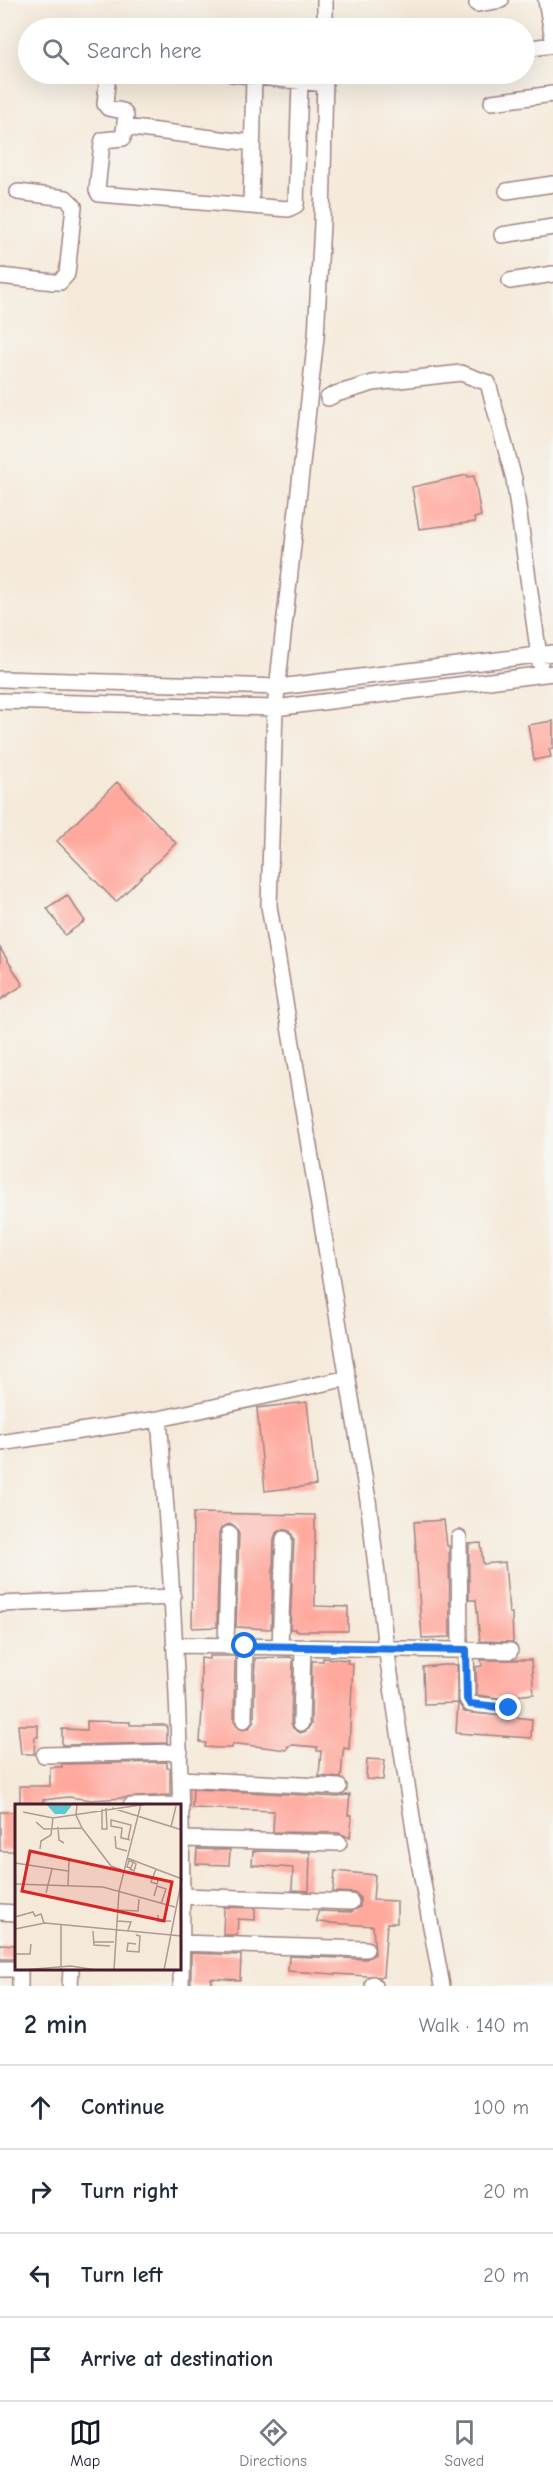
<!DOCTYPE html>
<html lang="en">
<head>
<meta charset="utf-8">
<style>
  body { margin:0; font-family:"Comic Neue",sans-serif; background:#f6f6f7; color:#1f2937 }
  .stop { position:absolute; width:18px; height:18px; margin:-14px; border:4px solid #1a73e8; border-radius:50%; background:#fff }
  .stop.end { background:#1a73e8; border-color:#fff; box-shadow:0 2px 6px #0008 }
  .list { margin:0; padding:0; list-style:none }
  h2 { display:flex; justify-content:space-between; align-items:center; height:78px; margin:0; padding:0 24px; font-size:26px }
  h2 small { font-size:20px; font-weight:400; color:#747a83 }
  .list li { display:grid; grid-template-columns:39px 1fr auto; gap:18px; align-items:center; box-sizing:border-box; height:84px; padding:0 24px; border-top:2px solid #e0e1e3 }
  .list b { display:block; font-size:22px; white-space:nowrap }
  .list em { font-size:20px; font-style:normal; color:#747a83 }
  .icon { flex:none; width:33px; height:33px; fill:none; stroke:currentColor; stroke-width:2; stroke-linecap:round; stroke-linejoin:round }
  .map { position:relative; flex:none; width:553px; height:1986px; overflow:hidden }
  .search { position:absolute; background:#fff; box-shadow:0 6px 24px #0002; left:18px; right:18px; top:18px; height:66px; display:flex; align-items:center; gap:15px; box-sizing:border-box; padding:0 21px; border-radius:33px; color:#747a83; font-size:22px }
  .sheet { height:414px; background:#fff }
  nav { display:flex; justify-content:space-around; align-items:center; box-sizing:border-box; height:84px; border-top:2px solid #e0e1e3; background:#fff; font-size:16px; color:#747a83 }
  nav a { display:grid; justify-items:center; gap:3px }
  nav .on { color:#111827 }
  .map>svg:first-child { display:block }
</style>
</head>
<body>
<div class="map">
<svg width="553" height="1986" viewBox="0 0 553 1986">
  <rect width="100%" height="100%" fill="#f6f6f2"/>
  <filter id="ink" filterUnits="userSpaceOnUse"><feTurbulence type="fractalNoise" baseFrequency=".0167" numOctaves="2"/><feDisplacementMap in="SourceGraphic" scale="12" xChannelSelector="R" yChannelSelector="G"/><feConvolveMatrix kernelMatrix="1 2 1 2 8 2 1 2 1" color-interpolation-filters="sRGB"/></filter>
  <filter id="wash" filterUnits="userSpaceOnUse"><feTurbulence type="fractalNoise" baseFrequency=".008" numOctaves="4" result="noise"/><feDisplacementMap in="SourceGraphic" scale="24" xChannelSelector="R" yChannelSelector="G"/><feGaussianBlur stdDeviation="1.35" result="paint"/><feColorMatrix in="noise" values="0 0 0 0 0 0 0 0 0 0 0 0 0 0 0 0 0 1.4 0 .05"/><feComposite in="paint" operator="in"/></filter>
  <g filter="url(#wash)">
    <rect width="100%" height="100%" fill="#f5eada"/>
    <g id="blocks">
      <path fill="#ffa89d" d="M 467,475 L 467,477 L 474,476 L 481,516 L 474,518 L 475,522 L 419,529 L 412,487 Z
        M 553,721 L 553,748 L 549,749 L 551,757 L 534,760 L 528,725 Z
        M 117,782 L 176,843 L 116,902 L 57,841 Z
        M 67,895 L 85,921 L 65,935 L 47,908 Z
        M 0,948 L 23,985 L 0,1000 Z
        M 307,1402 L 316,1485 L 265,1491 L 257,1408 Z
        M 193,1513 L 315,1515 L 315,1606 L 348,1607 L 348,1631 L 295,1631 L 295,1629 L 290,1629 L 294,1539 L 290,1531 L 284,1529 L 276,1533 L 274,1539 L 271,1629 L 236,1627 L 239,1534 L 235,1526 L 229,1524 L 221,1528 L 219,1534 L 217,1627 L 192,1628 Z
        M 444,1520 L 447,1546 L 449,1546 L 450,1637 L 422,1638 L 414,1522 Z
        M 481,1543 L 483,1564 L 505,1562 L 509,1613 L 512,1613 L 513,1642 L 480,1641 L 476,1600 L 469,1600 L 469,1544 Z
        M 209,1656 L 235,1656 L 234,1720 L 239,1728 L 243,1730 L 249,1728 L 254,1721 L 255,1658 L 291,1657 L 293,1659 L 291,1723 L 293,1728 L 300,1733 L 306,1731 L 311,1724 L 312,1661 L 323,1661 L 323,1658 L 348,1660 L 347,1663 L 353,1664 L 349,1749 L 344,1748 L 343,1752 L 341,1778 L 319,1776 L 321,1751 L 317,1751 L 317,1747 L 293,1745 L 288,1746 L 287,1750 L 238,1744 L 233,1744 L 232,1748 L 218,1748 L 205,1747 L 206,1743 L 200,1742 L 203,1693 L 201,1693 L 201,1658 L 209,1659 Z
        M 481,1660 L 531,1660 L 534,1694 L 513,1696 L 514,1700 L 477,1695 L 476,1667 L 482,1666 Z
        M 443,1665 L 457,1665 L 457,1700 L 464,1712 L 532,1719 L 531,1738 L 456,1733 L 458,1703 L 424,1704 L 423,1667 Z
        M 87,1721 L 130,1722 L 130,1725 L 167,1725 L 167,1743 L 62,1745 L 62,1729 L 87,1730 Z
        M 18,1725 L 38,1725 L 38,1737 L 35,1737 L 34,1754 L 21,1754 Z
        M 367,1759 L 385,1760 L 383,1780 L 366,1779 Z
        M 167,1762 L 167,1768 L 170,1768 L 170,1795 L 92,1800 L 68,1797 L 43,1800 L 43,1806 L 20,1806 L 20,1786 L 50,1786 L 50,1767 L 62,1767 L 62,1764 Z
        M 193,1789 L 339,1797 L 350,1794 L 348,1815 L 352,1815 L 350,1838 L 339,1833 L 273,1832 L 274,1811 L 192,1808 Z
        M 0,1812 L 16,1812 L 16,1851 L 0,1851 Z
        M 197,1849 L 230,1850 L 229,1865 L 196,1864 Z
        M 253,1851 L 310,1852 L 309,1891 L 292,1890 L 293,1868 L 252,1865 Z
        M 335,1871 L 375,1875 L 373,1900 L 397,1901 L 397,1923 L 387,1923 L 383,1977 L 288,1971 L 289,1956 L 366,1959 L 375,1954 L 373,1926 L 317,1922 L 318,1911 L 351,1912 L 360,1907 L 360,1898 L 356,1893 L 333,1892 Z
        M 224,1907 L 255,1908 L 255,1920 L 238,1919 L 237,1935 L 223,1935 Z
        M 0,1944 L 16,1945 L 16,1959 L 0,1959 Z
        M 191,1953 L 241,1955 L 240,1980 L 211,1978 L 213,1986 L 191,1986 Z"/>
    </g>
  </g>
  <g filter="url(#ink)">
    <use href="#blocks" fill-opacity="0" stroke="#a08482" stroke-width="1.5"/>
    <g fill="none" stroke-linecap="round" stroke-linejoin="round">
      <defs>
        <path id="minor" d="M 546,0 L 553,39
          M 477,4 L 501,0
          M 325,28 L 325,0
          M 524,49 L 553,45
          M 108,74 L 105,104 L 108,108 L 123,111 L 126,116 L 123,138 L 103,140 L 102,143 L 97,190 L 99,194 L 251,206
          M 232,74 L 325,84
          M 325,74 L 322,223 L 316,337 L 275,708 L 269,906 L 368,1500 L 386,1648 L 418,1856 L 442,1986
          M 254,76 L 251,206 L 288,209 L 296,205 L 300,82
          M 492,102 L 553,94
          M 125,127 L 252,143
          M 507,191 L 553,184
          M 502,235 L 553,227
          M 0,276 L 54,282 L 60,282 L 67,274 L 74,206 L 66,198 L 18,192
          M 510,281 L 553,274
          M 328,398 L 336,394 L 373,383 L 461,373 L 488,383 L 514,479 L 540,663
          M 0,679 L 279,687 L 553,653
          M 0,701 L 275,708 L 553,673
          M 159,1419 C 175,1608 185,1797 181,1986
          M 0,1443 L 159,1419 L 348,1378
          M 459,1538 L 460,1650
          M 0,1604 L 173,1597
          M 176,1645 L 510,1651
          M 226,1646 L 229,1534
          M 280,1647 L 284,1539
          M 466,1650 L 467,1699 L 470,1704 L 509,1708
          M 244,1720 L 245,1646
          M 301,1723 L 303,1647
          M 44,1755 L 180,1752
          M 181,1779 L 339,1787
          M 131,1806 L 181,1805
          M 182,1839 L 339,1843
          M 182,1896 L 351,1902
          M 0,1912 L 16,1913
          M 181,1943 L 366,1949
          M 0,1969 L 16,1969
          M 373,1984 L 374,1986
          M 20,1986 L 20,1970
          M 70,1986 L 71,1970"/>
      </defs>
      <use href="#minor" stroke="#a08482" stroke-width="18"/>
      <use href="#minor" stroke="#fff" stroke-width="15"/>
    </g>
  </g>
  <g fill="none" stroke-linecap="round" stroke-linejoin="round" filter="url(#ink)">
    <path stroke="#1a73e8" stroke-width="8" d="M 245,1646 L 466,1650 L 467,1699 L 470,1704 L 509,1708"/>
  </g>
  <g transform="translate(15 1804)">
    <rect width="166" height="166" fill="#f5eada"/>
    <path d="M 31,0 L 58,0 L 50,10 L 40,10 Z" fill="#5cc9d2"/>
    <path fill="none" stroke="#b19994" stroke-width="1.5" d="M 134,0 L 166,0M 97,4 L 167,26M 87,5 L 87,25 L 92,25 L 91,4M 8,8 L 38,14 L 132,0M 21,18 L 29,25 L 67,24 L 61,11 L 62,0M 43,23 L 44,36 L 49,39M 156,23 L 161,2M 67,24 L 96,62 L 107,66M 100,32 L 101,44 L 112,47M 113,36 L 116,21 L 96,16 L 96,22 L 107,24 L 106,34 L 107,34 L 115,36M 25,45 L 26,37 L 36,31 L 38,14M 112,54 L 167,75M 0,59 L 53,67M 116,64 L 112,63 L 114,57 L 118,58 L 121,60 L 119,67 L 115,65 L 116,64 L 118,58 L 118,57M 141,65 L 136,78 L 142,80 L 143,76M 0,80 L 88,83 L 160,103M 53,82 L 54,55M 31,89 L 37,65M 139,92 L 142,82 L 151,85 L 146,100M 103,106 L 123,107 L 124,95M 143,111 L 143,117 L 156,117M 0,113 L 18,108 L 20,112 L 26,110 L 29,119M 102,117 L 116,118 L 113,126M 46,121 L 46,166M 0,125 L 30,119 L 167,132M 78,127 L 79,141 L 95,142M 78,138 L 99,138M 121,140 L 113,139 L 112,147 L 124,148 L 125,132 L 121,131M 0,150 L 15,150 L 16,140M 7,166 L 56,162 L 81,166M 99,166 L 104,87 L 126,0M 149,166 L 167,74"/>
    <path fill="#d62828" fill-opacity="0.15" stroke="#d62828" stroke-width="3" d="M 15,47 L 157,78 L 149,117 L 7,87 Z"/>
    <rect width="166" height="166" fill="none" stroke="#4a1f2b" stroke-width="3"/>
  </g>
</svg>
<div class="stop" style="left:245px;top:1646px"></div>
<div class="stop end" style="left:509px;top:1708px"></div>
<div class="search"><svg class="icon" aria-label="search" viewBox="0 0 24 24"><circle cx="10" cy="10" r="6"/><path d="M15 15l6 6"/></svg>Search here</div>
</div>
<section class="sheet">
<h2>2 min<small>Walk · 140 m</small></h2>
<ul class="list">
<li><svg class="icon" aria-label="ahead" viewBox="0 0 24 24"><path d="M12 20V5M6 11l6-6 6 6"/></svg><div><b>Continue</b></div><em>100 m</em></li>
<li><svg class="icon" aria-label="right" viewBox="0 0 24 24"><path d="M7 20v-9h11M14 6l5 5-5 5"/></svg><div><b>Turn right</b></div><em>20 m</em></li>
<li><svg class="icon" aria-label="left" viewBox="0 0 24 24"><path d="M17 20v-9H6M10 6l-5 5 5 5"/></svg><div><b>Turn left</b></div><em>20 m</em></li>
<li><svg class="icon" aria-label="arrive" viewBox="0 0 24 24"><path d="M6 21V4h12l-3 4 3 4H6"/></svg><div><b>Arrive at destination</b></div></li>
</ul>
</section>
<nav>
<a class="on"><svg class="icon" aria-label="map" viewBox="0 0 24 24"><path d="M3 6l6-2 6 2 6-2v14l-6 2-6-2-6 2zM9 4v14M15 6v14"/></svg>Map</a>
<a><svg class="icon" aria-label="directions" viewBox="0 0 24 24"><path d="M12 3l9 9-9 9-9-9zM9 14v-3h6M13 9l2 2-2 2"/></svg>Directions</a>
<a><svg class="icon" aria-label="saved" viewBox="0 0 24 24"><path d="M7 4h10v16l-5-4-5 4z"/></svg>Saved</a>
</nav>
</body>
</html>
